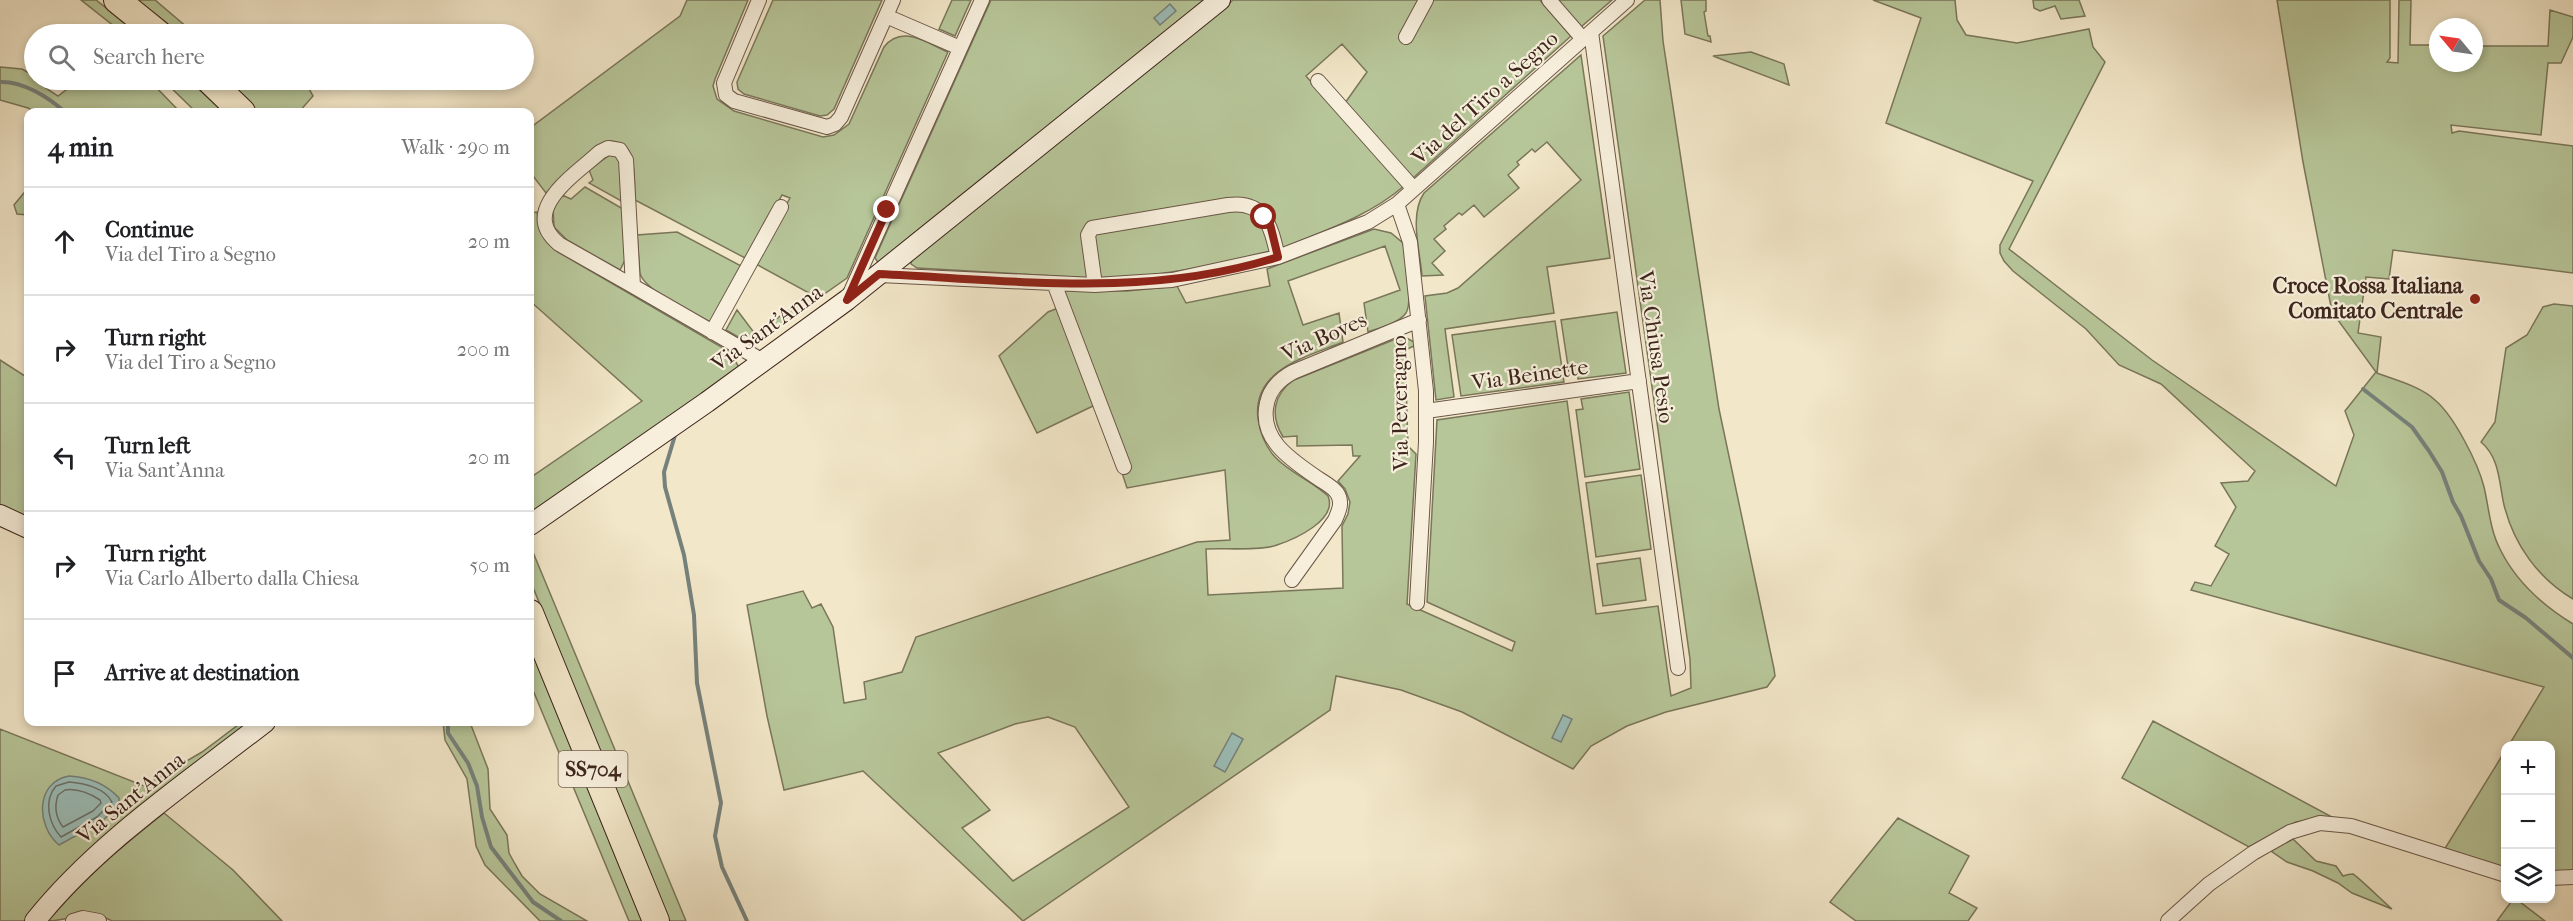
<!DOCTYPE html>
<html lang="en">
<head>
<meta charset="utf-8">
<style>
  body { margin:0; font-family:"IM FELL French Canon",serif; background:#f2f2f2; color:#202124 }
  .controls { position:absolute; right:18px; bottom:18px; display:grid; overflow:hidden; border-radius:12px; box-shadow:0 3px 9px #0003 }
  .controls button { width:54px; height:54px; display:grid; place-items:center; padding:0; border:0; border-bottom:2px solid #e0e0e0; background:#fff; color:#202124; font:30px sans-serif }
  .compass { position:absolute; left:2429px; top:18px; width:54px; height:54px; border-radius:50%; background:#fff; box-shadow:0 3px 9px #0003; rotate:299deg }
  .stop { position:absolute; width:18px; height:18px; margin:-14px; border:4px solid #8f2418; border-radius:50%; background:#fff }
  .stop.end { background:#8f2418; border-color:#fff; box-shadow:0 2px 6px #0008 }
  .list { margin:0; padding:0; list-style:none }
  h2 { display:flex; justify-content:space-between; align-items:center; height:78px; margin:0; padding:0 24px; font-size:26px }
  h2 small { font-size:20px; font-weight:400; color:#757577 }
  .list li { display:grid; grid-template-columns:39px 1fr auto; gap:18px; align-items:center; box-sizing:border-box; height:108px; padding:0 24px; border-top:2px solid #e0e0e0 }
  .list b { display:block; font-size:22px; white-space:nowrap }
  .list p { margin:0; font-size:20px; white-space:nowrap; color:#757577 }
  .list em { font-size:20px; font-style:normal; color:#757577 }
  .icon { flex:none; width:33px; height:33px; fill:none; stroke:currentColor; stroke-width:2; stroke-linecap:round; stroke-linejoin:round }
  .map { position:relative; flex:none; width:2573px; height:921px; overflow:hidden }
  .search { position:absolute; background:#fff; box-shadow:0 3px 9px #0003; left:24px; top:24px; width:510px; height:66px; display:flex; align-items:center; gap:15px; box-sizing:border-box; padding:0 21px; border-radius:33px; color:#757577; font-size:22px }
  .panel { position:absolute; background:#fff; box-shadow:0 3px 9px #0003; left:24px; top:108px; width:510px; height:618px; border-radius:12px }
  .map>svg:first-child { display:block }
</style>
</head>
<body>
<div class="map">
<svg width="2573" height="921" viewBox="0 0 2573 921">
  <rect width="100%" height="100%" fill="#f2e7c9"/>
  <filter id="stains"><feTurbulence type="fractalNoise" baseFrequency=".00333" numOctaves="4"/><feColorMatrix values="0 0 0 0 .2 0 0 0 0 .09 0 0 0 0 .02 0 0 0 .5 -.17"/></filter>
  <radialGradient id="worn" r=".72"><stop offset=".6" stop-color="#630" stop-opacity="0"/><stop offset="1" stop-color="#630" stop-opacity=".3"/></radialGradient>
  <path fill="#b7c699" stroke="#7a765a" stroke-width="1.5" fill-rule="evenodd" d="M 81,0 L 96,0 L 139,34 L 124,34 Z
    M 136,0 L 155,0 L 195,34 L 177,34 Z
    M 687,0 L 748,0 L 715,79 L 713,86 L 717,99 L 734,111 L 823,137 L 834,135 L 849,124 L 884,47 C 902,24 927,43 948,52 L 847,278 L 752,345 L 726,330 L 737,310 L 755,334 L 811,294 L 754,263 L 790,198 L 782,195 L 747,259 L 635,200 C 634,186 636,166 630,153 C 626,145 616,139 607,142 C 591,147 560,181 546,193 L 530,172 L 530,128 L 680,16 Z
    M 773,0 L 882,0 L 834,109 L 827,115 L 820,116 L 744,94 L 738,89 L 737,82 Z
    M 952,0 L 971,0 L 955,36 L 939,29 Z
    M 991,0 L 1207,0 L 879,264 L 875,258 Z
    M 1233,0 L 1540,0 L 1571,36 L 1412,179 L 1345,103 L 1367,72 L 1342,44 L 1306,76 L 1404,186 C 1368,217 1323,231 1280,249 L 1253,204 L 1090,223 L 1090,278 L 917,268 L 911,264 L 912,259 Z
    M 1558,0 L 1612,0 L 1581,27 Z
    M 1645,0 L 1660,0 L 1663,41 L 1719,409 L 1774,669 L 1775,676 L 1767,687 L 1666,712 L 1627,726 L 1591,746 L 1573,769 L 1462,712 L 1401,690 L 1336,676 L 1330,710 L 1023,921 L 863,771 L 784,790 L 767,716 L 747,605 L 803,591 L 812,608 L 821,604 L 833,627 L 844,703 L 866,699 L 864,682 L 902,672 L 916,637 L 1197,542 L 1230,540 L 1225,470 L 1127,488 L 1062,290 L 1127,291 L 1177,286 L 1186,303 L 1270,286 L 1267,269 L 1374,229 L 1391,233 L 1403,243 C 1406,257 1413,302 1406,313 C 1399,323 1379,328 1368,332 L 1364,303 L 1400,290 L 1385,246 L 1288,281 L 1303,325 L 1339,313 L 1343,342 C 1307,357 1252,369 1258,419 C 1260,433 1266,447 1275,457 C 1290,473 1312,481 1328,496 C 1338,520 1295,539 1277,545 C 1262,551 1224,548 1206,549 L 1208,595 L 1343,588 L 1342,526 L 1348,514 L 1350,502 L 1345,489 L 1338,481 L 1360,456 L 1353,456 L 1352,445 L 1297,446 L 1297,436 L 1283,437 C 1270,416 1273,394 1294,380 L 1403,336 L 1414,342 L 1414,346 L 1405,350 L 1408,446 L 1416,454 L 1407,604 L 1512,651 L 1515,642 L 1427,602 L 1437,420 L 1567,401 L 1596,614 L 1658,606 L 1671,696 L 1691,688 L 1690,659 L 1603,36 ZM 1048,717 L 1075,727 L 1129,807 L 1013,881 L 962,828 L 990,810 L 938,753 L 1015,724 Z
    M 1681,0 L 1706,0 L 1706,11 L 1704,12 L 1708,36 L 1710,36 L 1711,42 L 1685,34 Z
    M 1873,0 L 1955,0 L 1957,20 L 1966,35 L 2017,43 L 2089,29 L 2093,47 L 2105,62 L 2009,249 L 2152,360 L 2336,486 L 2354,435 L 2345,411 L 2376,372 L 2332,312 L 2303,162 L 2277,0 L 2390,0 L 2390,58 L 2387,62 L 2398,63 L 2399,0 L 2411,0 L 2410,45 L 2438,45 L 2438,63 L 2474,63 L 2474,46 L 2548,46 L 2550,10 L 2573,17 L 2573,37 L 2561,63 L 2548,63 L 2541,135 L 2451,125 L 2452,133 L 2459,131 L 2573,146 L 2573,273 L 2393,250 L 2389,279 L 2366,277 L 2358,333 L 2381,337 L 2377,373 C 2395,380 2420,386 2435,400 C 2454,416 2478,463 2484,487 C 2489,508 2490,530 2500,549 C 2516,582 2542,605 2573,624 L 2573,871 L 2551,872 L 2550,746 L 2509,745 L 2544,687 L 2191,590 L 2195,582 L 2211,586 L 2229,554 L 2215,546 L 2236,507 L 2221,483 L 2248,481 L 2255,471 L 2161,384 L 2119,365 L 2086,329 L 2013,271 L 2004,261 L 2000,253 L 2000,245 L 2033,181 L 1886,123 L 1921,18 Z
    M 2033,0 L 2079,0 L 2085,16 L 2061,19 L 2055,6 L 2040,11 L 2034,8 Z
    M 1751,52 L 1784,64 L 1789,85 L 1713,56 Z
    M 1581,55 L 1610,258 L 1547,267 L 1554,313 L 1445,329 L 1454,397 L 1436,400 L 1425,296 L 1447,293 L 1458,288 L 1581,180 L 1547,142 L 1535,152 L 1532,149 L 1517,162 L 1519,165 L 1508,175 L 1519,188 L 1484,217 L 1474,205 L 1462,215 L 1459,213 L 1444,226 L 1446,229 L 1434,239 L 1445,251 L 1432,263 L 1443,275 L 1422,276 C 1420,251 1409,215 1424,193 Z
    M 0,67 L 22,69 L 33,75 L 34,80 L 58,96 L 79,80 L 149,80 L 180,112 L 34,112 L 28,108 L 0,100 Z
    M 163,80 L 189,80 L 223,112 L 196,112 Z
    M 226,80 L 304,80 L 313,96 L 299,112 L 258,112 Z
    M 611,154 L 617,156 L 620,161 L 623,202 L 589,183 L 593,180 L 589,170 Z
    M 585,187 L 623,209 L 625,260 L 620,270 L 567,240 L 554,227 L 553,208 L 562,195 L 571,199 Z
    M 28,188 L 28,215 L 17,214 L 14,205 Z
    M 1240,208 L 1261,220 L 1273,251 C 1215,265 1157,278 1098,278 L 1093,233 Z
    M 537,212 C 539,230 543,241 558,252 L 730,352 L 740,369 L 530,516 L 530,478 L 642,401 L 530,301 L 530,213 Z
    M 677,232 L 743,267 L 712,323 C 694,312 647,293 640,274 L 637,235 Z
    M 2554,304 L 2573,306 L 2573,599 C 2538,578 2514,545 2504,505 C 2499,483 2500,458 2481,442 L 2495,422 L 2506,348 L 2527,335 L 2543,307 Z
    M 1058,308 L 1095,405 L 1037,433 L 999,356 L 1048,312 Z
    M 1617,312 L 1626,373 L 1578,379 L 1577,372 L 1569,373 L 1561,320 Z
    M 1555,321 L 1564,382 L 1461,396 L 1452,335 Z
    M 0,360 L 28,378 L 28,522 L 0,508 Z
    M 1629,392 L 1640,469 L 1585,477 L 1576,410 L 1583,409 L 1581,399 Z
    M 1641,475 L 1651,549 L 1596,557 L 1586,483 Z
    M 530,545 L 686,921 L 669,921 L 668,919 L 530,580 Z
    M 1640,558 L 1646,600 L 1603,606 L 1597,564 Z
    M 530,648 L 642,921 L 629,921 L 530,683 Z
    M 2153,721 L 2332,817 L 2296,822 L 2249,847 L 2122,778 Z
    M 242,722 L 252,722 L 42,898 L 25,921 L 0,921 L 0,729 L 144,786 L 202,752 Z
    M 443,722 L 469,722 L 471,725 L 488,769 L 490,809 L 507,835 L 509,853 L 515,864 L 522,876 L 540,894 L 587,921 L 540,921 L 485,865 L 476,846 L 467,779 L 445,740 Z
    M 2505,751 L 2505,868 L 2444,850 Z
    M 164,813 L 233,870 L 282,921 L 112,921 C 89,908 70,921 47,921 L 84,878 Z
    M 1898,818 L 1969,856 L 1949,893 L 1977,908 L 1968,921 L 1856,921 L 1830,902 Z
    M 2293,839 L 2316,861 L 2336,866 L 2343,876 C 2346,875 2351,874 2353,874 C 2356,875 2386,904 2392,909 L 2352,893 L 2338,883 L 2313,871 L 2287,862 L 2271,851 Z
    M 2514,898 L 2516,899 L 2545,921 L 2497,921 Z"/>
  <path fill="#9cbfba" stroke="#76817b" stroke-width="1.5" d="M 1170,4 L 1176,11 L 1160,25 L 1154,18 Z
    M 1563,715 L 1572,719 L 1561,742 L 1552,738 Z
    M 1232,733 L 1243,739 L 1225,772 L 1214,766 Z
    M 69,776 C 88,777 106,784 119,798 L 119,805 L 101,822 L 59,845 C 36,826 35,782 69,776 Z"/>
  <g fill="none" stroke-linecap="round" stroke-linejoin="round">
    <path stroke="#6c726b" stroke-width="1.5" d="M 69,782 C 84,783 105,788 112,802 L 97,817 L 61,837 C 49,824 43,801 56,786 Z
      M 65,790 C 78,788 89,793 100,800 L 101,803 L 93,811 L 63,827 C 56,818 54,807 58,795 Z"/>
    <path stroke="#76817b" stroke-width="4" d="M 0,82 C 23,81 48,97 65,112
      M 2363,389 L 2412,427 L 2429,451 L 2442,472 L 2453,502 L 2461,516 L 2479,561 L 2491,579 L 2499,600 L 2526,618 L 2573,658
      M 676,432 L 664,472 L 665,487 L 684,555 L 694,615 L 697,683 L 721,803 L 715,836 L 722,867 L 747,921
      M 448,722 L 448,733 L 468,763 L 477,786 L 482,817 L 491,847 L 533,902 L 561,921"/>
    <defs>
      <path id="street" d="M 759,0 L 724,83 L 726,95 L 734,101 L 827,127 L 835,124 L 841,117 L 893,0
        M 1549,0 L 1583,39
        M 886,16 L 960,48
        M 1591,32 L 1678,668
        M 1406,37 L 1426,0
        M 1318,81 L 1414,189
        M 1397,204 L 1410,242 L 1426,391 L 1426,442 L 1417,603
        M 879,275 L 1095,285 L 1172,280 L 1278,257 L 1368,222 L 1397,204 L 1627,0
        M 1054,283 L 1124,467
        M 1095,285 L 1088,235 L 1092,228 L 1228,205 C 1266,200 1271,228 1278,257
        M 633,286 L 559,244 C 518,210 576,174 600,152 L 608,148 L 620,150 L 626,160 L 633,286 L 763,361
        M 848,298 L 982,0
        M 712,332 L 781,207
        M 1426,411 L 1639,381
        M 1292,580 L 1335,520 C 1339,511 1343,502 1337,493 C 1333,487 1325,483 1319,479 C 1293,461 1258,440 1267,403 C 1270,389 1280,379 1293,372 L 1419,320
        M 2550,878 L 2573,877
        M 73,921 L 83,918 L 99,921
        M 2168,921 L 2209,884 L 2253,853 L 2290,832 L 2320,823 L 2351,826 L 2506,875"/>
      <path id="secondary" d="M 0,515 L 28,528
        M 530,525 L 707,402 L 847,300 L 1220,0
        M 35,921 C 97,843 187,783 265,722"/>
      <path id="highway" d="M 117,0 L 159,34
        M 209,80 L 242,112
        M 530,613 L 656,921"/>
    </defs>
    <use href="#street" stroke="#6a5647" stroke-width="16"/>
    <use href="#secondary" stroke="#3d251c" stroke-width="22"/>
    <use href="#highway" stroke="#3d251c" stroke-width="28"/>
    <use href="#street" stroke="#f7efdc" stroke-width="14"/>
    <use href="#secondary" stroke="#f7efdc" stroke-width="20"/>
    <use href="#highway" stroke="#f2e7c9" stroke-width="26"/>
  </g>
  <g fill="none" stroke-linecap="round" stroke-linejoin="round">
    <path stroke="#8f2418" stroke-width="8" d="M 887,210 L 847,300 L 879,274 C 1012,280 1148,299 1278,257 L 1270,224 L 1264,217"/>
  </g>
  <circle fill="#8f2418" stroke="#f7efdc" stroke-width="2" cx="2475" cy="299" r="6"/>
  <g text-anchor="middle" dominant-baseline="central" stroke-width="4.5" stroke-linejoin="round" paint-order="stroke">
    <rect fill="#f7efdc" stroke="#756256" stroke-width="1.5" x="558.5" y="751" width="69" height="36" rx="4.5"/>
    <g font-size="21" font-weight="bold" fill="#3d251c">
      <text x="593" y="769">SS704</text>
    </g>
    <g font-size="22" fill="#3d251c" stroke="#f7efdc">
      <text transform="translate(1485 98) rotate(-42)">Via del Tiro a Segno</text>
      <text transform="translate(767 328) rotate(-36)">Via Sant'Anna</text>
      <text transform="translate(1324 337) rotate(-24)">Via Boves</text>
      <text transform="translate(1656 347) rotate(82)">Via Chiusa Pesio</text>
      <text transform="translate(1530 375) rotate(-8)">Via Beinette</text>
      <text transform="translate(1400 403) rotate(-91)">Via Peveragno</text>
      <text transform="translate(131 798) rotate(-39)">Via Sant'Anna</text>
    </g>
    <g font-size="22" font-weight="bold" fill="#3d251c" stroke="#f7efdc" text-anchor="end">
      <text x="2463" y="286">Croce Rossa Italiana<tspan x="2463" dy="25">Comitato Centrale</tspan></text>
    </g>
  </g>
  <rect width="100%" height="100%" filter="url(#stains)"/>
  <rect width="100%" height="100%" fill="url(#worn)"/>
</svg>
<div class="controls">
<button>+</button>
<button>−</button>
<button><svg class="icon" aria-label="layers" viewBox="0 0 24 24"><path d="M12 4l9 5-9 5-9-5zM3 14l9 5 9-5"/></svg></button>
</div>
<svg class="compass" viewBox="-18 -18 36 36"><path d="M0-13l5 13h-10z" fill="#e53935"/><path d="M0 13l5-13h-10z" fill="#757577"/></svg>
<div class="stop" style="left:1264px;top:217px"></div>
<div class="stop end" style="left:887px;top:210px"></div>
<div class="search"><svg class="icon" aria-label="search" viewBox="0 0 24 24"><circle cx="10" cy="10" r="6"/><path d="M15 15l6 6"/></svg>Search here</div>
<section class="panel">
<h2>4 min<small>Walk · 290 m</small></h2>
<ul class="list">
<li><svg class="icon" aria-label="ahead" viewBox="0 0 24 24"><path d="M12 20V5M6 11l6-6 6 6"/></svg><div><b>Continue</b><p>Via del Tiro a Segno</p></div><em>20 m</em></li>
<li><svg class="icon" aria-label="right" viewBox="0 0 24 24"><path d="M7 20v-9h11M14 6l5 5-5 5"/></svg><div><b>Turn right</b><p>Via del Tiro a Segno</p></div><em>200 m</em></li>
<li><svg class="icon" aria-label="left" viewBox="0 0 24 24"><path d="M17 20v-9H6M10 6l-5 5 5 5"/></svg><div><b>Turn left</b><p>Via Sant'Anna</p></div><em>20 m</em></li>
<li><svg class="icon" aria-label="right" viewBox="0 0 24 24"><path d="M7 20v-9h11M14 6l5 5-5 5"/></svg><div><b>Turn right</b><p>Via Carlo Alberto dalla Chiesa</p></div><em>50 m</em></li>
<li><svg class="icon" aria-label="arrive" viewBox="0 0 24 24"><path d="M6 21V4h12l-3 4 3 4H6"/></svg><div><b>Arrive at destination</b></div></li>
</ul>
</section>
</div>
</body>
</html>
